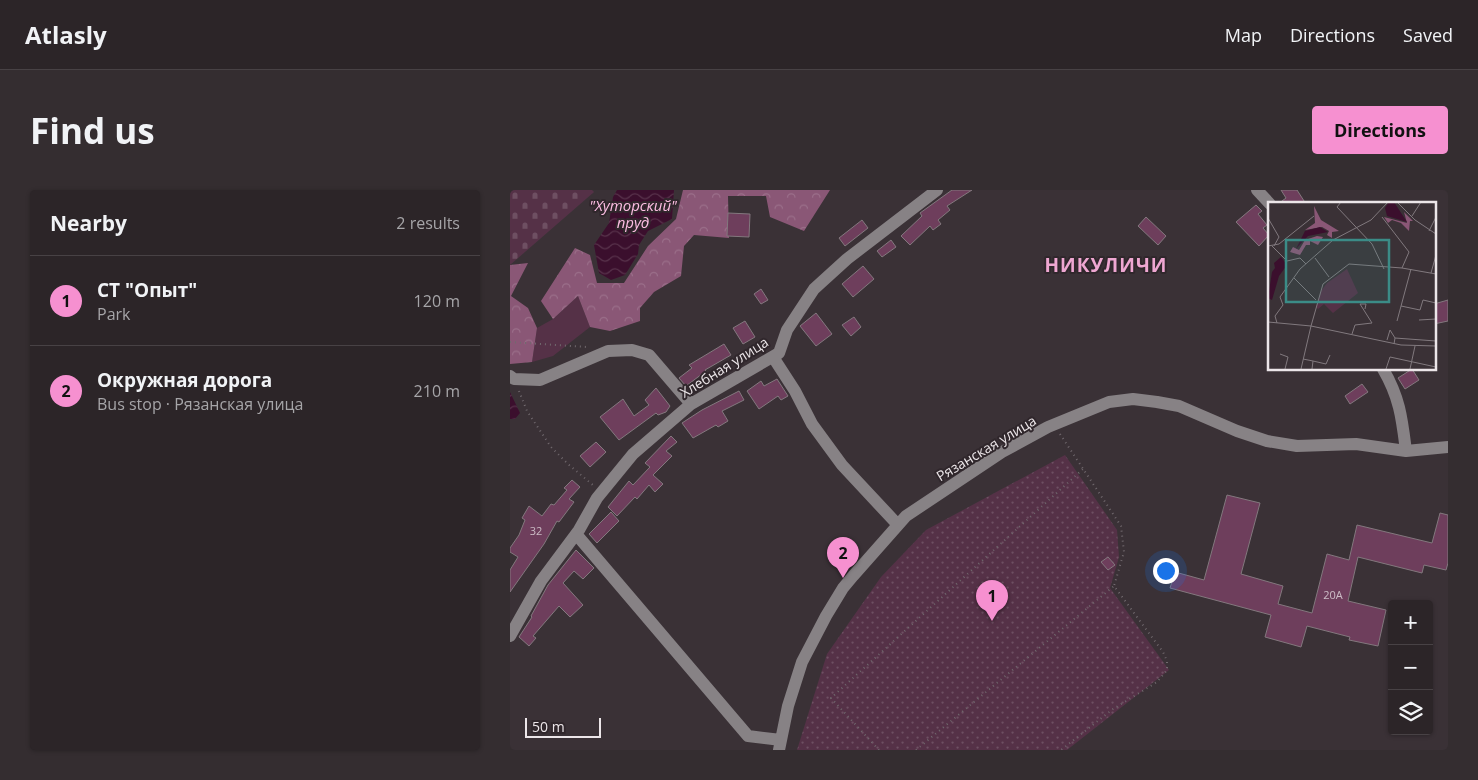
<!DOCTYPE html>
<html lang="en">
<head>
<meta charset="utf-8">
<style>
  body { margin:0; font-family:"Open Sans",sans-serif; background:#342d30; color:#f1f3f6 }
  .controls { position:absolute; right:15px; bottom:15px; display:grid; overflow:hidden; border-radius:5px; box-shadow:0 1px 4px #0004 }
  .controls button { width:45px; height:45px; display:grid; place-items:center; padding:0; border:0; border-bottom:1px solid #484245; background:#2c2528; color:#f1f3f6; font:25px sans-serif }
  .scale { position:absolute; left:15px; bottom:12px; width:76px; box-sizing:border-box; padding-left:5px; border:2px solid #ece6e9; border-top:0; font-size:14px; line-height:18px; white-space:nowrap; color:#ece6e9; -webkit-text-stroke:4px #30272c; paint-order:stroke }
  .you { position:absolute; left:655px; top:380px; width:18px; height:18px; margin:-12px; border:4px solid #fff; border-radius:50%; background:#1a73e8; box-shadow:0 0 0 8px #1a73e833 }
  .badge { display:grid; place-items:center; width:32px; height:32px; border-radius:50%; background:#f690d0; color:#111; font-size:16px; font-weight:700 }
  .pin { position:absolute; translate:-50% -41px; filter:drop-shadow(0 1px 2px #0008) }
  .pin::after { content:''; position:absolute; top:26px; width:18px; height:15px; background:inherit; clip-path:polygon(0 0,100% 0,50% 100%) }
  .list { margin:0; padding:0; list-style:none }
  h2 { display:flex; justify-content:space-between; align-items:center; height:65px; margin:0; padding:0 20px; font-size:21px }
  h2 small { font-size:16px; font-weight:400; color:#a6a5a8 }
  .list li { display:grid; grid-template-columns:32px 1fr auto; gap:15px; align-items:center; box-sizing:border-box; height:90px; padding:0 20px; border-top:1px solid #484245 }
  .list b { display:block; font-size:19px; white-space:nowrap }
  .list p { margin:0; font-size:16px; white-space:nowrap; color:#a6a5a8 }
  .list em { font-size:16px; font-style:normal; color:#a6a5a8 }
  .icon { flex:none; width:28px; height:28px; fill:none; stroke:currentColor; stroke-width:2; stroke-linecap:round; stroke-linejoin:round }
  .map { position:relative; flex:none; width:938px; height:560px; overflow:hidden; border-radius:5px }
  header { display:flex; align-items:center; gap:30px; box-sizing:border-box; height:70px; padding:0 25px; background:#2c2528; border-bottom:1px solid #484245 }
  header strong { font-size:24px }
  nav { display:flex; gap:28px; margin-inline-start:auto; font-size:18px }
  .intro { display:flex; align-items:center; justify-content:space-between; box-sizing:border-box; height:120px; padding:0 30px }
  h1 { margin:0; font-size:35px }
  .button { padding:12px 22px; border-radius:5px; background:#f690d0; color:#111; font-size:18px; font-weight:700 }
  main { display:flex; gap:30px; padding:0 30px }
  aside { flex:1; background:#2c2528; border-radius:5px; box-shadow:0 1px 4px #0004 }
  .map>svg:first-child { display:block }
</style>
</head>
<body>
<header>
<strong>Atlasly</strong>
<nav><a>Map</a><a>Directions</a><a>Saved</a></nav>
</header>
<div class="intro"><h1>Find us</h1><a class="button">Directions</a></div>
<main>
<aside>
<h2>Nearby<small>2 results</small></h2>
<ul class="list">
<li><span class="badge">1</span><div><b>СТ &quot;Опыт&quot;</b><p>Park</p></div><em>120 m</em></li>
<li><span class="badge">2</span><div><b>Окружная дорога</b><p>Bus stop · Рязанская улица</p></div><em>210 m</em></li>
</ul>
</aside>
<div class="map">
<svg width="938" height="560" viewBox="0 0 938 560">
  <defs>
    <pattern id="forest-crowns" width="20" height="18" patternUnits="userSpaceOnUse" patternTransform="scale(1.25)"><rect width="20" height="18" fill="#8a5776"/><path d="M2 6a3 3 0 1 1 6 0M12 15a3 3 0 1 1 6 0" fill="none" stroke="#9b6f8a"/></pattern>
    <pattern id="cemetery-stones" width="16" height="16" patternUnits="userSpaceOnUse" patternTransform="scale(1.25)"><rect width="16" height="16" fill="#553147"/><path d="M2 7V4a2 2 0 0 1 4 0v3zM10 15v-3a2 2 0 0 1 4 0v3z" fill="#6e4f62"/></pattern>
    <pattern id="garden-dots" width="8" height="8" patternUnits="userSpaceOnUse" patternTransform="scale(1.25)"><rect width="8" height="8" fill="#553147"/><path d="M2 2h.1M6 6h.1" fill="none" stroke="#6e4f62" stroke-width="1.8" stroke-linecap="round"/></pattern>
    <pattern id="water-waves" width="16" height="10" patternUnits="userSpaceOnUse" patternTransform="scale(1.25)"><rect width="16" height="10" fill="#3b0f2d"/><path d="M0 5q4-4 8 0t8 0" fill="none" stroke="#58324b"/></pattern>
  </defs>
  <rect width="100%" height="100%" fill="#3a3136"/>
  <path fill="#553147" d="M 68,106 L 80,137 L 43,166 L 22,172 L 27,138 L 43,129 Z"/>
  <path fill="url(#forest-crowns)" d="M 173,0 L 320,0 L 294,41 L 260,27 L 256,6 L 218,6 L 219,48 L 184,45 L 174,56 L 171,86 L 144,102 L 130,118 L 130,131 L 100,141 L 80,137 L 68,106 L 43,129 L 31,111 L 65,58 L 80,65 L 87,93 L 114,93 L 138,56 L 166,29 Z
    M 18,73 L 1,106 L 18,118 L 27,138 L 22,172 L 0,174 L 0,75 Z"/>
  <path fill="url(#cemetery-stones)" d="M 0,0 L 82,0 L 84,2 L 0,75 Z"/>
  <path fill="url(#garden-dots)" d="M 555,265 L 607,340 L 609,367 L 600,398 L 659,480 L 557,560 L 287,560 L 317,464 L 371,387 L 416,340 Z"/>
  <path fill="url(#water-waves)" d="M 107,0 L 164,0 L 162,29 L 138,41 L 129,55 L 128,64 L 115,85 L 101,90 L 89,83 L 84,55 L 99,33 L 103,7 Z
    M 0,202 L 10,223 L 5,229 L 0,229 Z"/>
  <path fill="#6e3e5c" stroke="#83787e" d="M 442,0 L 462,0 L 437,16 L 440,20 L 428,30 L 431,34 L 423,40 L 420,36 L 400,55 L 391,46 L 412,26 L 410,23 Z
    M 771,0 L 787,0 L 796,14 L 768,14 L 776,8 Z
    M 746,15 L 752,21 L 748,24 L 757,35 L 753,38 L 759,45 L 749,56 L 726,32 Z
    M 218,23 L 240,24 L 239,47 L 217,46 Z
    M 636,27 L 656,46 L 648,55 L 628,36 Z
    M 352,30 L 358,38 L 335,56 L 329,48 Z
    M 381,50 L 386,57 L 372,67 L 367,61 Z
    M 353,76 L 364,89 L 343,107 L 332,94 Z
    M 251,99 L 258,110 L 251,114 L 244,104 Z
    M 938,110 L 938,131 L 924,134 L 924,114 Z
    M 306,123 L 322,144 L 306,156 L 290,136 Z
    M 344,127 L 351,137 L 341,146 L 332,135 Z
    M 235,131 L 245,147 L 233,154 L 223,138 Z
    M 214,154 L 221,165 L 195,180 L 196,181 L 176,196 L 169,188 L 182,178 L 179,175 Z
    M 902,179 L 909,190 L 895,199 L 888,188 Z
    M 267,189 L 278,206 L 271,210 L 268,206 L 249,219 L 237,201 L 251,191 L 254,196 Z
    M 852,194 L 858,202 L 840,214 L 835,206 Z
    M 146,198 L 160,216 L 156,222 L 148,225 L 146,223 L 109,250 L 90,227 L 113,209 L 124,226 L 139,215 L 135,210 Z
    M 229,201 L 234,210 L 212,221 L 218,231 L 208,237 L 206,235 L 183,248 L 172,233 L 192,220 Z
    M 161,246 L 167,252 L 156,261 L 162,266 L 143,285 L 153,294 L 145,302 L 139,295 L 127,309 L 125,307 L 107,326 L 98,317 L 119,291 L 123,295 L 140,277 L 135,273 Z
    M 86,252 L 96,262 L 80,277 L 70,266 Z
    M 62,290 L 70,297 L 59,309 L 64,312 L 49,332 L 47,331 L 34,354 L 0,402 L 0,380 L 8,367 L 0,362 L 0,358 L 9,345 L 15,330 L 12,328 L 19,316 L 32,326 L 41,314 L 44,315 L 57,300 L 54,298 Z
    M 717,305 L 750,313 L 731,384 L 773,396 L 768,414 L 802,423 L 817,364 L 839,370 L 847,335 L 922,353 L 930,323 L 938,325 L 938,373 L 936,380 L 914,375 L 912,383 L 848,367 L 838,411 L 876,420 L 868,456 L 839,450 L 840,447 L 797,436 L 791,457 L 755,447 L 761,425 L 660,398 L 665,382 L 694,390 Z
    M 101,322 L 109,331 L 87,353 L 79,344 Z
    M 66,360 L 84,378 L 73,389 L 64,381 L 53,393 L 73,415 L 60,427 L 49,416 L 23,446 L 26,448 L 19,456 L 9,447 L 22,427 L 21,426 L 38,395 Z
    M 598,367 L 605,375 L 598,380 L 591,372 Z"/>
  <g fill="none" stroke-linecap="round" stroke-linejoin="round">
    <path stroke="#71696e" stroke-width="2" stroke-dasharray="1 4" stroke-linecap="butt" d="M 0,152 L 77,157
      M 9,201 L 17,221 L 41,257 L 58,274 L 84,296
      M 550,244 L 611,336 L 614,362 L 604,396 L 653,462 L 657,471 L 657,480 L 647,492 L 603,519 L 551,560
      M 369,560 L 321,508 L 573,279
      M 406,560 L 604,396"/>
    <path stroke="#878285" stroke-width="12" d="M 747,0 L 760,14
      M 263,167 L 285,201 L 302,234 L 332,275 L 388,335
      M 873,179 C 890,208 892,229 896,261
      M 0,186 L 4,189 L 30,190 L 98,161 L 122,160 L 139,165 L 181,214
      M 66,344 L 238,546 L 271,550
      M 0,446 L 31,391 L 69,340 L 87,308 L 123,264 L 181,214 L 269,163 L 277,140 L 304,99 L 337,69 L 427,0
      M 269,560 L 278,516 L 292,472 L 316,426 L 333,398 L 343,386 L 396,326 L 492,262 L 538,237 L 599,212 L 623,209 L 647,212 L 669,216 L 727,241 L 757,251 L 787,256 L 846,254 L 896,261 L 938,257"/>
  </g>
  <g text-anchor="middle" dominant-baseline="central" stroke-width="4" stroke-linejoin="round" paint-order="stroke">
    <g font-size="11" fill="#ccbcc6">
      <text x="26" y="340">32</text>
      <text x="823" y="404">20А</text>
    </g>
    <g font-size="14" fill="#ece6e9" stroke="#30272c">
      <text transform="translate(214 177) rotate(-32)">Хлебная улица</text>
      <text transform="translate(476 258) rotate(-31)">Рязанская улица</text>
    </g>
    <g font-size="15" font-style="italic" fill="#fdbee3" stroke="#30272c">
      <text x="123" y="15">"Хуторский"<tspan x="123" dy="17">пруд</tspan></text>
    </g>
    <g font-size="19" font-weight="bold" letter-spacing="1" fill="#efa7d2" stroke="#30272c">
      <text x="596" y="75">НИКУЛИЧИ</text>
    </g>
  </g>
  <g transform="translate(758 12)">
    <rect width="168" height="168" fill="#3a3136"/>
    <path d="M 46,4 L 53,18 L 71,29 L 64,30 L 64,36 L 59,33 L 61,29 L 54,25 L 37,28 L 47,21 ZM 136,10 L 145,19 L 142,19 L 141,29 L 133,21 L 124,18 L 120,21 L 116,15 L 139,21 ZM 49,34 L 55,35 L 50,43 L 42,39 L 42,43 L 38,43 L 32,53 L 22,50 L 25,45 L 31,48 L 37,38 Z" fill="#8a5776"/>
    <path d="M 79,67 L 90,91 L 65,111 L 56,102 L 50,107 L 48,105 L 53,89 L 59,81 Z" fill="#553147"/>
    <path d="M 121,0 L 126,0 L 139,20 L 119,14 L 117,6 ZM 52,25 L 60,30 L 40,34 L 28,47 L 37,29 ZM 13,55 L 19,63 L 11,74 L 4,98 L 0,96 L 4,70 L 7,66 L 6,61 Z" fill="#3b0f2d"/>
    <path fill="none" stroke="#81797e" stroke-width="1" d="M 73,0 L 69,5 L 104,42 L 116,67M 129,0 L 147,18 L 168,32M 144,14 L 153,0M 114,15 L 141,50 L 134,66M 0,16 L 11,35 L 6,44M 161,29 L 168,15M 0,44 L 11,42 L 46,14M 4,44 L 19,59 L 32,56 L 38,62M 47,56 L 61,75M 163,71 L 168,53M 26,76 L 48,98M 133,104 L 152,108 L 155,98 L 168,101M 151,118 L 168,117M 129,119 L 143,67M 0,120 L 43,124 L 133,143 L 168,144M 9,121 L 7,114 L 15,103 L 12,95 L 32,67 L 65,38 L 103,18 L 120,0M 43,124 L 55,82 L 81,62 L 134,66 L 168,72M 84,132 L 87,123 L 104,121 L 92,102 L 98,102 L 97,107M 119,138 L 122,128 L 127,136M 126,142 L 127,136 L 168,139M 12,152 L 20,155 L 17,167M 35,157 L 45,159 L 44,167M 45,159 L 58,162 L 62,153M 33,167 L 43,124M 118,167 L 122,155 L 168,165M 142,167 L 147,144"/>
    <path fill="#3b8c87" fill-opacity="0.15" stroke="#3b8c87" stroke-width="2.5" d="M 18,38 L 121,38 L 121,100 L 18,100 Z"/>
    <rect width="168" height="168" fill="none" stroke="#ece6e9" stroke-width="2.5"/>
  </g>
</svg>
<div class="controls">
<button>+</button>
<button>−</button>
<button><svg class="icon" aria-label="layers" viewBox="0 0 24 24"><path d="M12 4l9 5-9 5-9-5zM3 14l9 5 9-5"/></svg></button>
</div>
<div class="scale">50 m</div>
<div class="you"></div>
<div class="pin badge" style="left:482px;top:431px">1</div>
<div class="pin badge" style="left:333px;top:388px">2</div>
</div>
</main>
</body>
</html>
